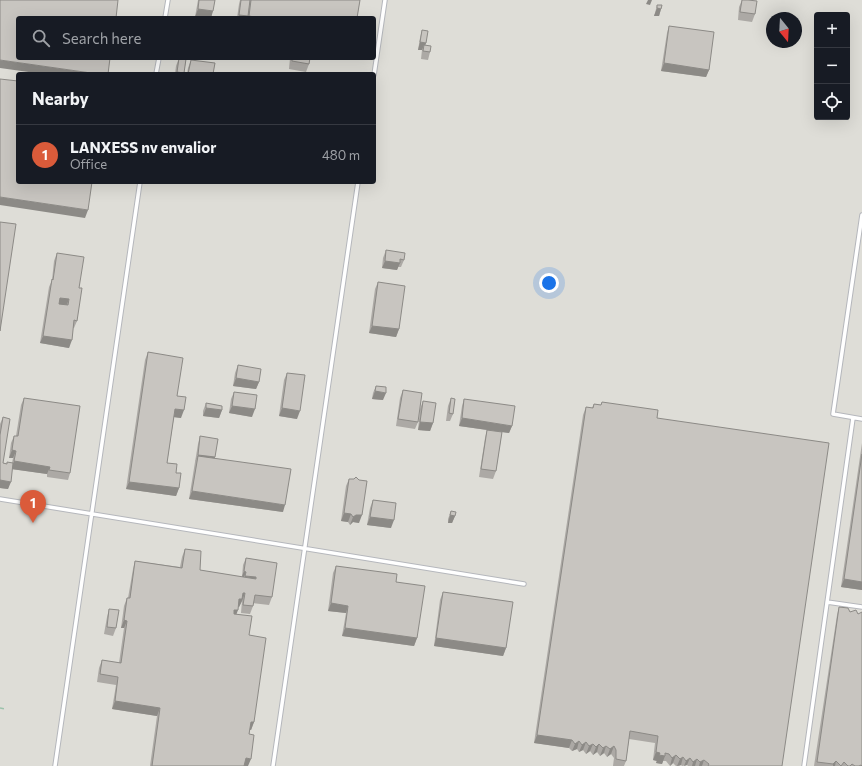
<!DOCTYPE html>
<html lang="en">
<head>
<meta charset="utf-8">
<style>
  body { margin:0; font-family:Commissioner,sans-serif; background:#242831; color:#f1f3f6 }
  .controls { position:absolute; right:12px; top:12px; display:grid; overflow:hidden; border-radius:4px; box-shadow:0 4px 16px #0002 }
  .controls button { width:36px; height:36px; display:grid; place-items:center; padding:0; border:0; border-bottom:1px solid #363941; background:#171b24; color:#f1f3f6; font:20px sans-serif }
  .compass { position:absolute; left:766px; top:12px; width:36px; height:36px; border-radius:50%; background:#171b24; box-shadow:0 4px 16px #0002; rotate:162deg }
  .you { position:absolute; left:549px; top:283px; width:14px; height:14px; margin:-10px; border:3px solid #fff; border-radius:50%; background:#1a73e8; box-shadow:0 0 0 6px #1a73e833 }
  .badge { display:grid; place-items:center; width:26px; height:26px; border-radius:50%; background:#da5b3a; color:#fff; font-size:13px; font-weight:700 }
  .pin { position:absolute; translate:-50% -33px; filter:drop-shadow(0 1px 2px #0008) }
  .pin::after { content:''; position:absolute; top:21px; width:14px; height:12px; background:inherit; clip-path:polygon(0 0,100% 0,50% 100%) }
  .list { margin:0; padding:0; list-style:none }
  h2 { display:flex; justify-content:space-between; align-items:center; height:52px; margin:0; padding:0 16px; font-size:17px }
  h2 small { font-size:13px; font-weight:400; color:#9ea1a6 }
  .list li { display:grid; grid-template-columns:26px 1fr auto; gap:12px; align-items:center; box-sizing:border-box; height:60px; padding:0 16px; border-top:1px solid #363941 }
  .list b { display:block; font-size:15px; white-space:nowrap }
  .list p { margin:0; font-size:13px; white-space:nowrap; color:#9ea1a6 }
  .list em { font-size:13px; font-style:normal; color:#9ea1a6 }
  .icon { flex:none; width:22px; height:22px; fill:none; stroke:currentColor; stroke-width:2; stroke-linecap:round; stroke-linejoin:round }
  .map { position:relative; flex:none; width:862px; height:766px; overflow:hidden }
  .search { position:absolute; background:#171b24; box-shadow:0 4px 16px #0002; left:16px; top:16px; width:360px; height:44px; display:flex; align-items:center; gap:10px; box-sizing:border-box; padding:0 14px; border-radius:4px; color:#9ea1a6; font-size:15px }
  .panel { position:absolute; background:#171b24; box-shadow:0 4px 16px #0002; left:16px; top:72px; width:360px; height:112px; border-radius:4px }
  .map>svg:first-child { display:block }
</style>
</head>
<body>
<div class="map">
<svg width="862" height="766" viewBox="0 0 862 766">
  <rect width="100%" height="100%" fill="#ecebe2"/>
  <path fill="#deddd7" fill-rule="evenodd" d="M 0,0 L 862,0 L 862,766 L 0,766 ZM 817,15 L 847,15 L 847,117 L 817,117 ZM 18,18 L 374,18 L 374,58 L 18,58 ZM 772,18 L 796,18 L 796,42 L 772,42 ZM 18,74 L 374,74 L 374,182 L 18,182 Z"/>
  <g fill="none" stroke-linecap="round" stroke-linejoin="round">
    <defs>
      <path id="lane" d="M 165,18 L 168,0
        M 156,74 L 159,58
        M 374,75 L 385,0
        M 862,215 L 833,414 L 862,419
        M 0,499 L 524,584
        M 827,602 L 862,607
        M 55,766 L 140,182
        M 273,766 L 358,182
        M 804,766 L 853,418"/>
    </defs>
    <use href="#lane" stroke="#b5b7bc" stroke-width="5.5"/>
    <path stroke="#9bc2ab" stroke-width="1.5" stroke-dasharray="4 2" stroke-linecap="butt" d="M 0,708 L 5,709"/>
    <use href="#lane" stroke="#fff" stroke-width="3.5"/>
  </g>
  <path fill="#aca9a5" d="M 198,0 L 215,0 L 211,18 L 203,18 L 195,17 Z
    M 240,0 L 360,0 L 357,18 L 237,18 L 239,4 Z
    M 742,0 L 755,14 L 752,22 L 738,20 L 739,7 Z
    M 657,5 L 661,9 L 659,16 L 654,16 L 655,13 Z
    M 669,26 L 709,70 L 706,77 L 661,71 L 667,33 Z
    M 422,30 L 426,43 L 425,45 L 430,52 L 428,60 L 421,59 L 422,50 L 418,50 L 420,38 Z
    M 179,58 L 186,59 L 184,74 L 175,74 L 176,66 Z
    M 290,58 L 310,58 L 309,64 L 306,72 L 289,69 Z
    M 191,60 L 213,74 L 187,74 L 188,68 Z
    M 386,250 L 404,260 L 401,267 L 398,267 L 397,270 L 382,268 L 383,258 Z
    M 57,253 L 79,288 L 77,321 L 74,328 L 73,328 L 69,348 L 40,343 L 49,287 L 52,280 L 54,261 Z
    M 378,282 L 399,329 L 396,337 L 369,333 L 375,289 Z
    M 148,352 L 177,396 L 181,418 L 174,417 L 167,463 L 176,473 L 179,488 L 176,496 L 126,489 L 145,360 Z
    M 238,365 L 259,382 L 256,389 L 233,386 L 235,373 Z
    M 287,373 L 297,419 L 279,416 L 284,380 Z
    M 376,386 L 383,400 L 372,399 L 373,393 Z
    M 403,390 L 418,422 L 415,429 L 396,426 L 400,398 Z
    M 234,392 L 252,417 L 229,413 L 231,399 Z
    M 24,398 L 70,473 L 68,480 L 47,477 L 47,474 L 12,469 L 8,489 L 0,488 L 0,424 L 3,417 L 3,463 L 7,464 L 7,462 L 12,463 L 13,458 L 9,458 L 11,443 L 14,436 L 16,436 L 21,405 Z
    M 451,398 L 453,414 L 450,421 L 446,421 L 448,406 Z
    M 464,399 L 512,426 L 509,433 L 502,432 L 496,471 L 493,479 L 479,477 L 485,438 L 487,430 L 459,426 L 462,406 Z
    M 423,401 L 433,423 L 430,431 L 418,430 L 420,409 Z
    M 602,402 L 657,418 L 782,766 L 688,766 L 687,765 L 682,766 L 681,765 L 679,766 L 676,766 L 673,763 L 670,766 L 666,761 L 663,761 L 662,764 L 656,763 L 657,761 L 653,760 L 655,743 L 629,739 L 626,761 L 624,766 L 613,766 L 614,758 L 611,754 L 607,757 L 604,753 L 600,756 L 597,752 L 593,755 L 590,751 L 586,754 L 583,750 L 579,752 L 577,749 L 572,751 L 569,748 L 534,743 L 583,415 L 586,407 L 592,408 L 594,404 L 601,405 Z
    M 206,403 L 222,410 L 219,418 L 203,416 L 203,411 Z
    M 200,436 L 215,458 L 283,512 L 189,499 L 195,462 L 198,444 Z
    M 862,443 L 862,590 L 841,587 Z
    M 349,479 L 359,523 L 353,522 L 350,525 L 348,522 L 341,521 L 346,486 Z
    M 373,500 L 391,528 L 367,525 L 370,508 Z
    M 451,511 L 455,516 L 452,523 L 448,523 L 448,519 Z
    M 185,549 L 200,570 L 242,577 L 243,565 L 246,558 L 272,597 L 269,605 L 253,603 L 253,606 L 250,614 L 241,613 L 242,601 L 239,607 L 238,607 L 236,614 L 249,635 L 254,722 L 251,730 L 250,729 L 249,734 L 248,766 L 150,766 L 157,716 L 112,709 L 116,685 L 97,682 L 99,668 L 102,660 L 119,663 L 124,628 L 121,628 L 124,606 L 127,598 L 128,598 L 133,569 L 135,561 L 180,567 L 182,557 Z
    M 336,566 L 396,582 L 417,638 L 414,646 L 342,636 L 346,613 L 328,611 L 333,573 Z
    M 443,592 L 506,648 L 503,656 L 434,646 L 440,600 Z
    M 839,607 L 850,612 L 858,614 L 862,766 L 814,766 L 837,615 Z
    M 109,609 L 116,628 L 113,636 L 104,634 L 107,617 Z"/>
  <path fill="#8c8a86" d="M 648,0 L 652,0 L 650,5 L 646,4 Z
    M 657,8 L 661,9 L 659,16 L 654,16 Z
    M 198,9 L 213,11 L 211,18 L 203,18 L 195,17 Z
    M 239,15 L 248,16 L 247,18 L 238,18 Z
    M 420,42 L 426,43 L 424,49 L 424,45 L 422,50 L 418,50 Z
    M 0,60 L 98,74 L 43,74 L 0,68 Z
    M 664,63 L 709,70 L 706,77 L 661,71 Z
    M 0,197 L 88,210 L 85,218 L 0,205 Z
    M 385,261 L 400,263 L 397,270 L 382,268 Z
    M 60,298 L 69,299 L 66,307 L 57,306 Z
    M 372,326 L 399,329 L 396,337 L 369,333 Z
    M 43,336 L 72,340 L 69,348 L 40,343 Z
    M 236,378 L 259,382 L 256,389 L 233,386 Z
    M 375,391 L 386,393 L 383,400 L 372,399 Z
    M 232,406 L 255,409 L 252,417 L 229,413 Z
    M 206,408 L 222,410 L 219,418 L 203,416 Z
    M 282,408 L 300,411 L 297,419 L 279,416 Z
    M 175,409 L 184,410 L 181,418 L 173,417 Z
    M 462,418 L 512,426 L 509,433 L 459,426 Z
    M 420,422 L 433,423 L 430,431 L 418,430 Z
    M 12,450 L 16,451 L 13,458 L 9,458 Z
    M 198,455 L 215,457 L 213,465 L 198,456 L 195,462 Z
    M 14,461 L 50,467 L 47,474 L 11,469 Z
    M 0,480 L 11,482 L 8,489 L 0,488 Z
    M 129,482 L 179,488 L 176,496 L 126,489 Z
    M 192,491 L 285,505 L 283,512 L 189,499 Z
    M 344,513 L 351,514 L 348,522 L 341,521 Z
    M 356,515 L 362,515 L 359,523 L 353,522 L 350,525 L 353,517 Z
    M 450,515 L 455,516 L 452,523 L 448,523 Z
    M 370,517 L 394,520 L 391,528 L 367,525 Z
    M 244,571 L 246,572 L 243,579 L 241,579 Z
    M 245,576 L 256,577 L 253,585 L 243,583 Z
    M 844,579 L 862,582 L 862,590 L 841,587 Z
    M 243,593 L 245,593 L 242,601 L 239,607 L 237,607 L 239,599 Z
    M 331,603 L 348,606 L 346,613 L 328,611 Z
    M 234,610 L 238,610 L 235,618 L 232,617 Z
    M 124,620 L 127,621 L 124,628 L 121,628 Z
    M 345,628 L 417,638 L 414,646 L 342,636 Z
    M 436,638 L 506,648 L 503,656 L 434,646 Z
    M 115,701 L 160,708 L 157,716 L 112,709 Z
    M 251,722 L 254,722 L 251,730 L 248,729 Z
    M 537,735 L 572,740 L 569,748 L 534,743 Z
    M 579,741 L 577,749 L 572,751 L 575,744 Z
    M 586,742 L 583,750 L 579,752 L 582,745 Z
    M 593,744 L 590,751 L 586,754 L 589,746 Z
    M 599,744 L 597,752 L 593,755 L 596,747 Z
    M 606,746 L 604,753 L 600,756 L 603,748 Z
    M 614,746 L 611,754 L 607,757 L 610,749 Z
    M 656,752 L 660,753 L 657,761 L 653,760 Z
    M 659,755 L 665,756 L 662,764 L 656,763 Z
    M 676,755 L 673,763 L 670,766 L 672,758 Z
    M 683,757 L 681,765 L 677,766 L 680,759 Z
    M 246,758 L 251,759 L 248,766 L 243,766 Z
    M 690,758 L 687,765 L 684,766 L 686,761 Z
    M 697,759 L 695,766 L 692,766 L 693,762 Z
    M 704,760 L 702,766 L 699,766 L 700,762 Z
    M 836,761 L 835,766 L 833,766 L 833,764 Z"/>
  <path fill="#c8c5c0" stroke="#8c8a86" fill-rule="evenodd" d="M 0,0 L 118,0 L 116,18 L 18,18 L 18,58 L 110,58 L 108,74 L 98,74 L 0,60 Z
    M 199,0 L 215,0 L 213,11 L 198,9 Z
    M 241,0 L 250,0 L 248,16 L 239,15 Z
    M 251,0 L 360,0 L 357,18 L 260,18 L 249,16 Z
    M 742,0 L 748,0 L 757,1 L 755,14 L 740,12 Z
    M 657,5 L 662,5 L 661,9 L 657,8 Z
    M 669,26 L 714,32 L 709,70 L 664,63 Z
    M 422,30 L 428,31 L 426,43 L 420,42 Z
    M 424,45 L 431,46 L 430,52 L 423,51 Z
    M 179,58 L 186,59 L 184,73 L 177,72 Z
    M 292,58 L 310,58 L 309,64 L 292,61 Z
    M 191,60 L 215,63 L 213,74 L 188,74 Z
    M 0,79 L 18,81 L 18,182 L 92,182 L 88,210 L 0,197 Z
    M 0,222 L 16,224 L 0,331 Z
    M 386,250 L 405,253 L 404,260 L 400,259 L 400,263 L 385,261 Z
    M 57,253 L 84,257 L 79,288 L 82,288 L 77,321 L 74,320 L 72,340 L 43,336 L 52,279 L 53,280 ZM 60,298 L 69,299 L 68,305 L 59,304 Z
    M 378,282 L 405,286 L 399,329 L 372,326 Z
    M 148,352 L 183,358 L 177,396 L 186,397 L 184,410 L 175,409 L 167,463 L 177,464 L 176,473 L 181,473 L 179,488 L 129,482 Z
    M 238,365 L 261,369 L 259,382 L 236,378 Z
    M 287,373 L 305,375 L 300,411 L 282,408 Z
    M 376,386 L 386,387 L 386,393 L 375,391 Z
    M 403,390 L 422,393 L 418,422 L 398,419 Z
    M 234,392 L 257,395 L 255,409 L 232,406 Z
    M 24,398 L 80,406 L 70,473 L 49,470 L 50,467 L 14,461 L 16,451 L 12,450 L 14,436 L 18,436 Z
    M 451,398 L 455,399 L 453,414 L 449,413 Z
    M 464,399 L 515,406 L 512,426 L 462,418 Z
    M 423,401 L 436,403 L 433,423 L 420,422 Z
    M 602,402 L 658,410 L 657,418 L 829,443 L 782,766 L 708,766 L 709,764 L 704,760 L 700,762 L 697,759 L 693,762 L 690,758 L 686,761 L 683,757 L 680,759 L 676,755 L 672,758 L 669,754 L 665,753 L 665,756 L 659,755 L 660,753 L 656,752 L 658,736 L 630,731 L 626,761 L 616,759 L 616,750 L 614,746 L 610,749 L 606,746 L 603,748 L 599,744 L 596,747 L 593,744 L 589,746 L 586,742 L 582,745 L 579,741 L 575,744 L 572,740 L 537,735 L 586,407 L 593,408 L 594,404 L 601,405 Z
    M 206,403 L 222,406 L 222,410 L 206,408 Z
    M 3,417 L 10,419 L 3,463 L 7,464 L 7,462 L 13,463 L 11,482 L 0,480 L 0,435 Z
    M 487,430 L 502,432 L 496,471 L 481,469 Z
    M 200,436 L 218,439 L 215,457 L 198,455 Z
    M 862,454 L 862,582 L 844,579 Z
    M 198,456 L 291,469 L 285,505 L 192,491 Z
    M 356,477 L 359,480 L 367,481 L 362,515 L 356,515 L 353,517 L 351,514 L 344,513 L 349,479 L 354,479 Z
    M 373,500 L 396,503 L 394,520 L 370,517 Z
    M 451,511 L 456,512 L 455,516 L 450,515 Z
    M 185,549 L 201,551 L 200,570 L 256,579 L 256,577 L 245,576 L 246,572 L 244,571 L 246,558 L 277,563 L 272,597 L 255,595 L 253,606 L 243,605 L 245,593 L 243,593 L 242,599 L 239,599 L 238,610 L 234,610 L 234,614 L 252,616 L 249,635 L 266,638 L 254,722 L 251,722 L 249,734 L 254,735 L 251,759 L 246,758 L 244,766 L 152,766 L 160,708 L 115,701 L 118,677 L 100,674 L 102,660 L 121,663 L 127,621 L 124,620 L 127,598 L 130,598 L 135,561 L 182,568 Z
    M 336,566 L 397,574 L 396,582 L 425,586 L 417,638 L 345,628 L 348,606 L 331,603 Z
    M 443,592 L 513,602 L 506,648 L 436,638 Z
    M 839,607 L 848,608 L 850,612 L 856,610 L 858,614 L 862,612 L 862,766 L 861,765 L 859,766 L 855,766 L 852,764 L 850,766 L 848,766 L 844,762 L 841,766 L 836,761 L 833,764 L 817,762 Z
    M 109,609 L 119,610 L 116,628 L 107,627 Z"/>
</svg>
<div class="controls">
<button>+</button>
<button>−</button>
<button><svg class="icon" aria-label="locate" viewBox="0 0 24 24"><circle cx="12" cy="12" r="6"/><path d="M12 2v4M12 18v4M2 12h4M18 12h4"/></svg></button>
</div>
<svg class="compass" viewBox="-18 -18 36 36"><path d="M0-13l5 13h-10z" fill="#e53935"/><path d="M0 13l5-13h-10z" fill="#9ea1a6"/></svg>
<div class="you"></div>
<div class="pin badge" style="left:33px;top:523px">1</div>
<div class="search"><svg class="icon" aria-label="search" viewBox="0 0 24 24"><circle cx="10" cy="10" r="6"/><path d="M15 15l6 6"/></svg>Search here</div>
<section class="panel">
<h2>Nearby<small></small></h2>
<ul class="list">
<li><span class="badge">1</span><div><b>LANXESS nv envalior</b><p>Office</p></div><em>480 m</em></li>
</ul>
</section>
</div>
</body>
</html>
